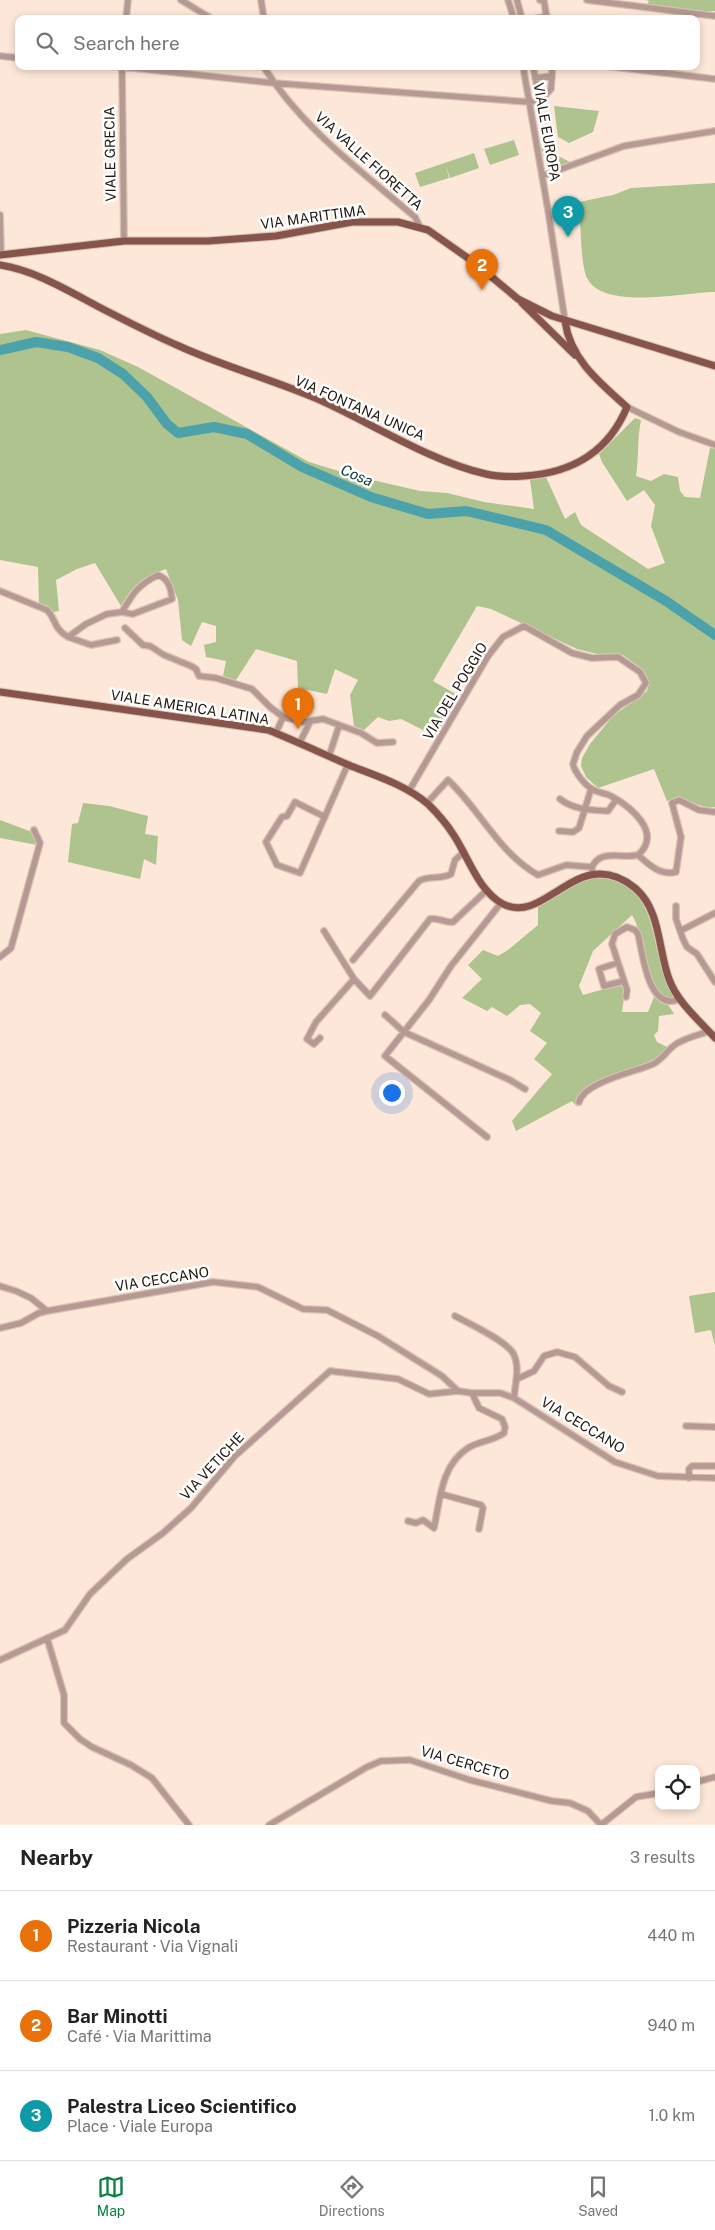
<!DOCTYPE html>
<html lang="en">
<head>
<meta charset="utf-8">
<style>
  body { margin:0; font-family:"Public Sans",sans-serif; background:#f6f6f6; color:#222 }
  .controls { position:absolute; right:15px; bottom:15px; display:grid; overflow:hidden; border-radius:10px; box-shadow:0 2px 8px #0003 }
  .controls button { width:45px; height:45px; display:grid; place-items:center; padding:0; border:0; border-bottom:1px solid #e0e0e0; background:#fff; color:#222; font:25px sans-serif }
  .you { position:absolute; left:391px; top:1092px; width:18px; height:18px; margin:-12px; border:4px solid #fff; border-radius:50%; background:#1a73e8; box-shadow:0 0 0 8px #1a73e833 }
  .badge { display:grid; place-items:center; width:32px; height:32px; border-radius:50%; background:#0b8043; color:#fff; font-size:16px; font-weight:700 }
  .pin { position:absolute; translate:-50% -41px; filter:drop-shadow(0 1px 2px #0008) }
  .pin::after { content:''; position:absolute; top:26px; width:18px; height:15px; background:inherit; clip-path:polygon(0 0,100% 0,50% 100%) }
  .list { margin:0; padding:0; list-style:none }
  h2 { display:flex; justify-content:space-between; align-items:center; height:65px; margin:0; padding:0 20px; font-size:21px }
  h2 small { font-size:16px; font-weight:400; color:#767676 }
  .list li { display:grid; grid-template-columns:32px 1fr auto; gap:15px; align-items:center; box-sizing:border-box; height:90px; padding:0 20px; border-top:1px solid #e0e0e0 }
  .list b { display:block; font-size:19px; white-space:nowrap }
  .list p { margin:0; font-size:16px; white-space:nowrap; color:#767676 }
  .list em { font-size:16px; font-style:normal; color:#767676 }
  .icon { flex:none; width:28px; height:28px; fill:none; stroke:currentColor; stroke-width:2; stroke-linecap:round; stroke-linejoin:round }
  .map { position:relative; flex:none; width:715px; height:1825px; overflow:hidden }
  .search { position:absolute; background:#fff; box-shadow:0 2px 8px #0003; left:15px; right:15px; top:15px; height:55px; display:flex; align-items:center; gap:12px; box-sizing:border-box; padding:0 18px; border-radius:10px; color:#767676; font-size:19px }
  .sheet { height:335px; background:#fff }
  nav { display:flex; justify-content:space-around; align-items:center; box-sizing:border-box; height:70px; border-top:1px solid #e0e0e0; background:#fff; font-size:14px; color:#767676 }
  nav a { display:grid; justify-items:center; gap:2px }
  nav .on { color:#0b8043 }
  .map>svg:first-child { display:block }
</style>
</head>
<body>
<div class="map">
<svg width="715" height="1825" viewBox="0 0 715 1825">
  <rect width="100%" height="100%" fill="#fde7d8"/>
  <path fill="#aec38d" d="M 646,0 L 715,0 L 715,11 L 695,12 L 647,5 L 649,1 Z
    M 554,106 L 599,111 L 593,132 L 569,143 L 558,137 Z
    M 514,140 L 519,155 L 490,165 L 484,149 Z
    M 541,147 L 570,162 L 553,168 L 547,167 Z
    M 474,153 L 479,168 L 450,178 L 446,166 L 449,178 L 420,187 L 415,173 Z
    M 715,183 L 715,292 C 685,292 603,311 587,278 C 580,263 581,220 579,202 L 613,195 L 631,188 Z
    M 26,330 L 100,350 L 138,367 L 309,462 L 355,476 L 420,491 L 447,493 L 484,502 L 534,509 L 530,480 L 546,477 L 565,519 L 575,512 L 581,525 L 648,569 L 665,563 L 651,526 L 655,505 L 644,490 L 627,501 L 602,462 L 599,454 L 635,418 L 641,420 C 637,439 639,457 636,476 L 651,481 L 664,474 L 678,477 L 680,491 L 685,497 L 700,498 L 710,448 L 715,449 L 715,807 C 695,809 690,795 667,801 L 654,769 L 598,788 L 586,777 L 581,766 L 582,758 L 590,744 L 613,716 L 647,691 L 649,684 L 647,677 L 642,669 L 623,655 L 598,654 L 577,649 L 491,609 L 477,606 L 433,681 L 459,696 L 435,736 L 401,719 L 389,721 L 378,717 L 364,730 L 354,726 L 350,695 L 358,680 L 335,669 L 327,694 L 298,688 L 297,661 L 256,649 L 236,680 L 223,676 L 226,661 L 206,657 L 204,645 L 216,642 L 216,626 L 202,622 L 191,646 L 182,640 L 178,600 L 166,569 C 142,577 133,585 121,606 L 95,563 L 77,569 L 56,580 L 59,611 L 53,612 L 47,606 L 39,603 L 38,567 L 0,560 L 0,334 Z
    M 83,803 L 109,806 L 148,816 L 145,834 L 158,836 L 156,865 L 144,859 L 140,879 L 68,862 L 72,824 L 78,823 Z
    M 0,820 L 32,832 L 37,845 L 0,838 Z
    M 596,876 C 602,877 610,878 616,880 C 648,892 652,928 659,957 C 663,971 668,984 675,997 L 665,998 C 642,979 647,940 632,915 L 593,951 L 579,986 L 583,995 L 622,984 L 625,990 L 622,1012 L 648,1012 L 654,997 L 669,1006 L 674,1014 L 659,1016 L 658,1031 L 654,1035 L 657,1042 L 669,1048 C 650,1070 589,1076 579,1096 C 577,1099 577,1103 577,1107 L 572,1101 L 516,1131 L 512,1121 L 552,1074 L 534,1059 L 547,1043 L 530,1031 L 541,1013 L 530,1004 L 520,1005 L 507,1016 L 492,1007 L 487,1011 L 462,998 L 482,979 L 468,965 L 483,950 L 498,956 L 508,950 L 538,925 L 538,907 L 584,879 Z
    M 715,1292 L 715,1346 L 711,1330 L 695,1333 L 689,1296 Z"/>
  <g fill="none" stroke-linecap="round" stroke-linejoin="round">
    <path stroke="#4ba2aa" stroke-width="10" d="M 0,350 L 36,342 L 68,347 L 98,358 L 123,374 L 147,397 L 167,424 L 178,433 L 214,427 L 247,434 L 302,467 L 371,497 L 428,514 L 466,511 L 546,530 L 666,601 L 715,635"/>
    <defs>
      <path id="minor" d="M 181,0 L 212,19
        M 261,0 L 264,19
        M 508,0 L 514,19
        M 517,0 L 522,19
        M 540,0 L 544,1 L 547,19
        M 587,0 L 715,16
        M 126,19 L 128,0
        M 534,19 L 547,16
        M 0,56 L 19,58
        M 115,66 L 273,83 L 529,102 L 540,101 L 533,66
        M 122,66 L 124,241
        M 263,66 C 302,128 361,171 415,217 L 420,227
        M 523,66 L 548,210 L 565,321
        M 606,66 L 715,79
        M 535,78 L 552,76 L 552,66
        M 540,101 L 551,89 L 552,76
        M 542,176 L 624,146 L 715,131
        M 0,215 L 1,255
        M 627,407 L 679,432 L 715,445
        M 0,591 L 47,610 C 57,620 52,627 68,637 L 86,624 L 107,614 L 122,612 L 133,614 L 172,599 C 171,589 169,579 158,575 C 138,585 133,593 122,612
        M 125,628 L 143,645 L 150,646 L 164,655 L 191,666 L 196,669 L 199,676 L 216,678 L 252,689 L 270,707 L 283,717 L 304,722 L 323,719 L 361,733 L 377,743 L 393,742
        M 68,637 L 91,645 L 117,640
        M 276,733 L 283,717
        M 300,742 L 310,722
        M 329,756 L 339,726
        M 409,791 L 488,656 L 503,637 L 524,626 L 572,653 L 592,658 L 618,657 L 640,672 L 646,683 L 638,695 L 620,705 L 587,736 L 577,752 L 573,764 C 575,773 585,785 592,789 C 598,793 605,793 611,796 C 631,807 663,833 638,855 C 622,859 601,848 592,867
        M 560,799 C 574,810 591,810 608,811 L 616,800
        M 427,803 L 448,780 C 480,810 499,853 538,875 L 566,865 L 592,867 L 592,874
        M 325,817 L 295,802 L 287,816 L 282,817 L 266,842 L 277,865 L 300,873 L 348,764
        M 559,831 L 573,832 L 579,828 L 591,789
        M 638,855 C 649,865 661,876 676,872 L 681,837 L 672,803 L 679,800 L 699,810 L 715,812
        M 676,906 L 676,919 L 683,939 L 687,947 L 697,954 L 715,982
        M 324,931 L 354,979
        M 680,931 L 715,913
        M 0,957 L 11,948 L 40,843 L 34,830
        M 353,960 L 419,881 C 429,875 440,880 451,874 L 455,860 L 464,852
        M 617,963 L 599,969 L 604,986 L 624,981
        M 626,997 L 627,990 L 612,944 L 615,934 L 627,927 L 635,930 L 638,934 C 643,954 648,1013 680,999
        M 385,1015 L 404,1032 L 510,1080 L 525,1089
        M 320,1038 L 314,1044 L 307,1039 L 316,1022 L 354,979 L 370,996 L 430,919 C 438,917 445,923 453,922 L 487,890
        M 579,1102 C 584,1082 635,1072 653,1064 C 663,1059 667,1050 676,1044 C 685,1038 699,1035 709,1031
        M 487,1137 L 385,1056 L 429,1000 L 451,966 L 501,903
        M 0,1286 L 16,1291 L 31,1298 L 47,1311 L 213,1282 L 258,1287 L 303,1309 L 327,1310 L 378,1336 L 442,1376 L 458,1391
        M 455,1316 C 468,1323 509,1342 514,1355 C 520,1368 515,1385 514,1398
        M 0,1328 L 21,1323 L 39,1313 L 47,1311
        M 517,1379 L 534,1371 L 544,1356 L 557,1352 L 575,1357 L 609,1386 L 622,1392
        M 686,1426 L 715,1427
        M 689,1478 L 689,1469 L 692,1466 L 715,1466
        M 441,1494 L 481,1505 L 483,1508 L 479,1529
        M 408,1521 L 416,1523 L 423,1520 L 434,1528 C 440,1500 441,1465 468,1448 C 479,1441 493,1441 504,1433 L 505,1427 L 502,1419 L 479,1408 L 472,1393
        M 47,1638 L 64,1695 L 64,1723 L 80,1739 L 92,1747 L 131,1765 L 152,1778 L 189,1825
        M 0,1660 L 65,1630 L 90,1594 L 127,1559 L 163,1533 L 191,1508 L 235,1456 L 330,1371 L 398,1379 L 429,1394 L 458,1391 L 472,1393 L 500,1393 L 514,1398 L 615,1462 L 658,1476 L 715,1478
        M 696,1782 L 715,1777
        M 269,1825 L 367,1767 L 381,1761 L 410,1760 L 470,1780 L 552,1801 L 570,1803 L 588,1811 L 601,1825
        M 601,1825 L 636,1797 L 659,1793"/>
      <path id="major" d="M 0,255 L 124,241 L 208,241 L 276,236 L 352,222 L 398,222 L 428,230 L 475,263 L 518,299 L 552,316 L 715,366
        M 0,265 C 34,270 67,290 97,306 C 124,320 151,334 179,346 C 225,367 274,380 320,400 C 371,423 432,462 486,474 C 498,477 511,477 524,476 C 572,473 608,453 627,407 C 600,383 570,359 565,321
        M 522,303 L 575,355
        M 0,692 L 268,730 C 296,741 323,754 351,766 C 377,776 408,786 429,805 C 438,814 446,823 453,834 C 468,856 478,891 503,904 C 546,926 578,842 635,888 C 661,910 658,950 669,979 C 677,1002 699,1020 715,1038"/>
    </defs>
    <use href="#minor" stroke="#d5c2b4" stroke-width="8"/>
    <use href="#major" stroke="#d5c2b4" stroke-width="9"/>
    <use href="#minor" stroke="#b79993" stroke-width="5.5"/>
    <use href="#major" stroke="#87544b" stroke-width="7"/>
  </g>
  <g text-anchor="middle" dominant-baseline="central" stroke-width="5" stroke-linejoin="round" paint-order="stroke">
    <g font-size="14" fill="#211811" stroke="#fff">
      <text transform="translate(547 132) rotate(80)">VIALE EUROPA</text>
      <text transform="translate(110 154) rotate(-91)">VIALE GRECIA</text>
      <text transform="translate(369 161) rotate(42)">VIA VALLE FIORETTA</text>
      <text transform="translate(313 217) rotate(-8)">VIA MARITTIMA</text>
      <text transform="translate(360 408) rotate(24)">VIA FONTANA UNICA</text>
      <text transform="translate(455 691) rotate(-59)">VIA DEL POGGIO</text>
      <text transform="translate(190 707) rotate(9)">VIALE AMERICA LATINA</text>
      <text transform="translate(162 1279) rotate(-9)">VIA CECCANO</text>
      <text transform="translate(583 1425) rotate(31)">VIA CECCANO</text>
      <text transform="translate(212 1466) rotate(-47)">VIA VETICHE</text>
      <text transform="translate(465 1763) rotate(16)">VIA CERCETO</text>
    </g>
    <g font-size="15" font-style="italic" fill="#083337" stroke="#fff">
      <text transform="translate(357 475) rotate(23)">Cosa</text>
    </g>
  </g>
</svg>
<div class="controls">
<button><svg class="icon" aria-label="locate" viewBox="0 0 24 24"><circle cx="12" cy="12" r="6"/><path d="M12 2v4M12 18v4M2 12h4M18 12h4"/></svg></button>
</div>
<div class="you"></div>
<div class="pin badge" style="left:298px;top:729px;background:#e8710a">1</div>
<div class="pin badge" style="left:482px;top:290px;background:#e8710a">2</div>
<div class="pin badge" style="left:568px;top:237px;background:#0f9aa8">3</div>
<div class="search"><svg class="icon" aria-label="search" viewBox="0 0 24 24"><circle cx="10" cy="10" r="6"/><path d="M15 15l6 6"/></svg>Search here</div>
</div>
<section class="sheet">
<h2>Nearby<small>3 results</small></h2>
<ul class="list">
<li><span class="badge" style="background:#e8710a">1</span><div><b>Pizzeria Nicola</b><p>Restaurant · Via Vignali</p></div><em>440 m</em></li>
<li><span class="badge" style="background:#e8710a">2</span><div><b>Bar Minotti</b><p>Café · Via Marittima</p></div><em>940 m</em></li>
<li><span class="badge" style="background:#0f9aa8">3</span><div><b>Palestra Liceo Scientifico</b><p>Place · Viale Europa</p></div><em>1.0 km</em></li>
</ul>
</section>
<nav>
<a class="on"><svg class="icon" aria-label="map" viewBox="0 0 24 24"><path d="M3 6l6-2 6 2 6-2v14l-6 2-6-2-6 2zM9 4v14M15 6v14"/></svg>Map</a>
<a><svg class="icon" aria-label="directions" viewBox="0 0 24 24"><path d="M12 3l9 9-9 9-9-9zM9 14v-3h6M13 9l2 2-2 2"/></svg>Directions</a>
<a><svg class="icon" aria-label="saved" viewBox="0 0 24 24"><path d="M7 4h10v16l-5-4-5 4z"/></svg>Saved</a>
</nav>
</body>
</html>
